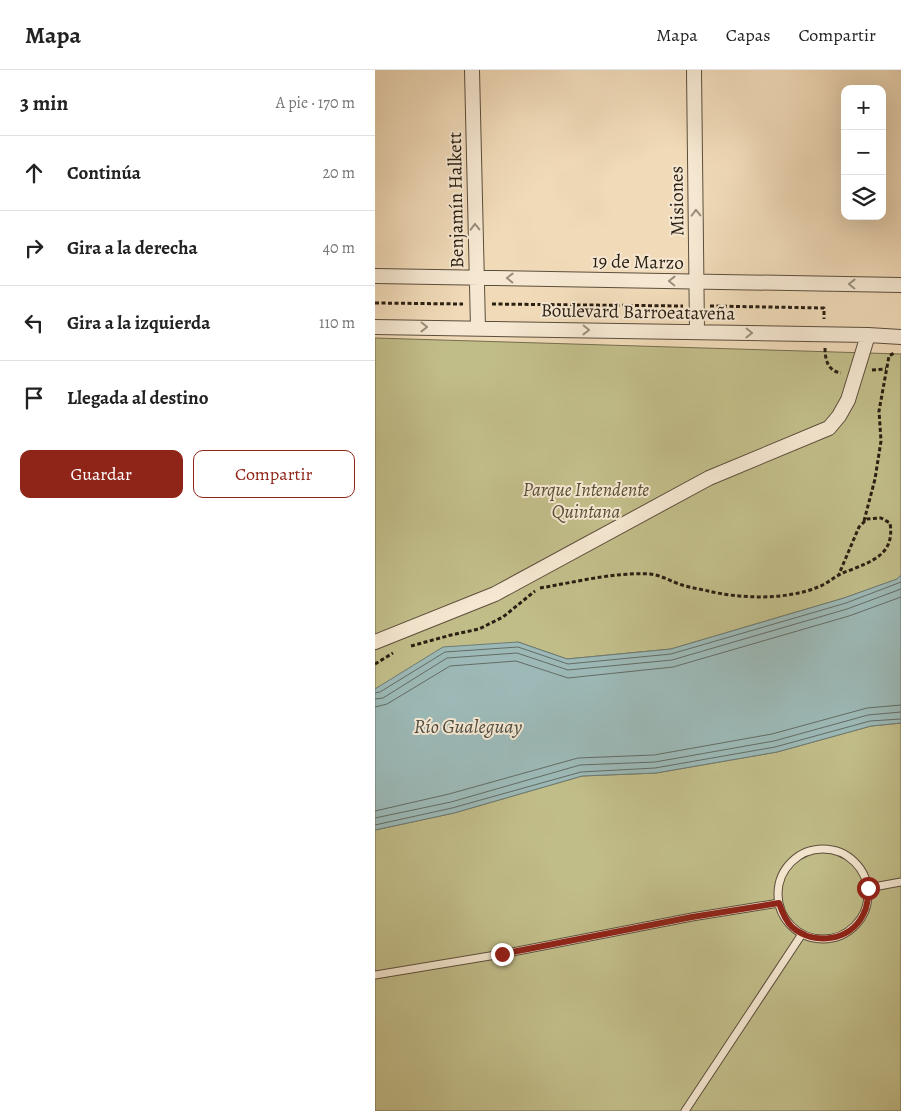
<!DOCTYPE html>
<html lang="es">
<head>
<meta charset="utf-8">
<style>
  body { margin:0; font-family:Alegreya,serif; background:#f6f6f6; color:#222 }
  .controls { position:absolute; right:15px; top:15px; display:grid; overflow:hidden; border-radius:10px; box-shadow:0 5px 20px #0002 }
  .controls button { width:45px; height:45px; display:grid; place-items:center; padding:0; border:0; border-bottom:1px solid #e0e0e0; background:#fff; color:#222; font:25px sans-serif }
  .stop { position:absolute; width:15px; height:15px; margin:-11px; border:4px solid #8f2418; border-radius:50%; background:#fff }
  .stop.end { background:#8f2418; border-color:#fff; box-shadow:0 1px 5px #0008 }
  .list { margin:0; padding:0; list-style:none }
  h2 { display:flex; justify-content:space-between; align-items:center; height:65px; margin:0; padding:0 20px; font-size:21px }
  h2 small { font-size:16px; font-weight:400; color:#767676 }
  .list li { display:grid; grid-template-columns:32px 1fr auto; gap:15px; align-items:center; box-sizing:border-box; height:75px; padding:0 20px; border-top:1px solid #e0e0e0 }
  .list b { display:block; font-size:19px; white-space:nowrap }
  .list em { font-size:16px; font-style:normal; color:#767676 }
  .actions { display:flex; gap:10px; padding:15px 20px }
  .actions a { flex:1; padding:11px 0; border:1px solid #8f2418; border-radius:10px; text-align:center; font-size:18px; color:#8f2418 }
  .actions .main { background:#8f2418; color:#fff }
  .icon { flex:none; width:28px; height:28px; fill:none; stroke:currentColor; stroke-width:2; stroke-linecap:round; stroke-linejoin:round }
  .map { position:relative; flex:none; width:526px; height:1041px; overflow:hidden }
  header { display:flex; align-items:center; gap:30px; box-sizing:border-box; height:70px; padding:0 25px; background:#fff; border-bottom:1px solid #e0e0e0 }
  header strong { font-size:24px }
  nav { display:flex; gap:28px; margin-inline-start:auto; font-size:18px }
  main { display:flex }
  aside { flex:1; background:#fff }
  .map>svg:first-child { display:block }
</style>
</head>
<body>
<header>
<strong>Mapa</strong>
<nav><a>Mapa</a><a>Capas</a><a>Compartir</a></nav>
</header>
<main>
<aside>
<h2>3 min<small>A pie · 170 m</small></h2>
<ul class="list">
<li><svg class="icon" aria-label="ahead" viewBox="0 0 24 24"><path d="M12 20V5M6 11l6-6 6 6"/></svg><div><b>Continúa</b></div><em>20 m</em></li>
<li><svg class="icon" aria-label="right" viewBox="0 0 24 24"><path d="M7 20v-9h11M14 6l5 5-5 5"/></svg><div><b>Gira a la derecha</b></div><em>40 m</em></li>
<li><svg class="icon" aria-label="left" viewBox="0 0 24 24"><path d="M17 20v-9H6M10 6l-5 5 5 5"/></svg><div><b>Gira a la izquierda</b></div><em>110 m</em></li>
<li><svg class="icon" aria-label="arrive" viewBox="0 0 24 24"><path d="M6 21V4h12l-3 4 3 4H6"/></svg><div><b>Llegada al destino</b></div></li>
</ul>
<div class="actions"><a class="main">Guardar</a><a>Compartir</a></div>
</aside>
<div class="map">
<svg width="526" height="1041" viewBox="0 0 526 1041">
  <rect width="100%" height="100%" fill="#f0dab8"/>
  <filter id="stains"><feTurbulence type="fractalNoise" baseFrequency=".004" numOctaves="4"/><feColorMatrix values="0 0 0 0 .2 0 0 0 0 .09 0 0 0 0 .02 0 0 0 .5 -.17"/></filter>
  <radialGradient id="worn" r=".72"><stop offset=".6" stop-color="#630" stop-opacity="0"/><stop offset="1" stop-color="#630" stop-opacity=".3"/></radialGradient>
  <path fill="#c1bd89" stroke="#766e4e" d="M 0,268 L 526,284 L 526,505 L 523,509 L 469,528 L 296,579 L 192,589 L 143,572 L 0,619 Z
    M 526,653 L 526,1041 L 0,1041 L 0,760 L 79,743 L 207,706 L 281,703 L 402,682 L 496,656 Z"/>
  <path fill="#9cb9b7" stroke="#6e7b75" d="M 526,505 L 526,653 L 496,656 L 402,682 L 281,703 L 207,706 L 79,743 L 0,760 L 0,619 L 68,577 L 143,572 L 192,589 L 296,579 L 469,528 L 522,509 Z"/>
  <g fill="none" stroke-linecap="round" stroke-linejoin="round">
    <path stroke="#636c65" stroke-width="1" d="M 0,623 L 5,622 L 70,582 L 143,577 L 193,594 L 296,584 L 471,533 L 526,512
      M 0,629 L 8,628 L 72,588 L 142,583 L 193,600 L 297,590 L 472,539 L 526,519
      M 0,637 L 12,634 L 75,596 L 141,591 L 193,608 L 298,597 L 474,546 L 526,527
      M 0,741 L 74,724 L 203,688 L 279,685 L 397,664 L 492,638 L 526,635
      M 0,748 L 76,732 L 205,695 L 280,692 L 399,671 L 493,645 L 526,642
      M 0,755 L 77,738 L 206,702 L 280,698 L 400,677 L 495,651 L 526,649"/>
    <defs>
      <path id="service" d="M403 824a45 45 0 1 1 90 0a45 45 0 1 1-90 0Z
        M 493,818 L 526,812
        M 0,905 L 127,884 L 317,847 L 404,833
        M 310,1041 L 427,864"/>
      <path id="minor" d="M 97,0 L 103,258
        M 319,0 L 322,262
        M 0,206 L 526,215
        M 0,257 L 493,265 L 526,267
        M 0,572 L 120,524 L 334,408 L 454,358 L 464,346 L 473,330 L 493,265"/>
    </defs>
    <use href="#service" stroke="#5c4e3c" stroke-width="9"/>
    <use href="#minor" stroke="#5c4e3c" stroke-width="16"/>
    <path stroke="#2a1f13" stroke-width="3" stroke-dasharray="4 2.5" stroke-linecap="butt" d="M 0,233 L 88,234
      M 117,234 L 308,236
      M 335,236 L 449,238 L 449,249
      M 450,278 C 450,290 453,301 466,303
      M 497,300 L 511,299
      M 489,451 L 500,409 L 506,371 L 504,341 L 514,286 L 519,283
      M 165,518 C 201,512 239,502 275,504 C 286,505 297,512 307,515 C 316,518 325,519 333,521 C 366,529 412,530 443,517 C 454,513 462,504 473,501 C 498,491 520,484 515,453 L 506,448 L 492,449 L 484,457 L 464,504
      M 36,576 L 76,565 L 104,559 L 128,547 L 160,521
      M 0,594 L 18,583"/>
    <use href="#service" stroke="#f5e7d1" stroke-width="7"/>
    <use href="#minor" stroke="#f5e7d1" stroke-width="14"/>
  </g>
  <defs><path id="oneway-chevron" d="M-2-3.5L2.5 0L-2 3.5" fill="none" stroke-width="1.6" stroke-linecap="round" stroke-linejoin="round" transform="scale(1.25)"/></defs>
  <g stroke="#9a8d7c">
    <use href="#oneway-chevron" transform="translate(321 143) rotate(-91)"/>
    <use href="#oneway-chevron" transform="translate(100 157) rotate(-91)"/>
    <use href="#oneway-chevron" transform="translate(135 208) rotate(-179)"/>
    <use href="#oneway-chevron" transform="translate(297 211) rotate(-179)"/>
    <use href="#oneway-chevron" transform="translate(477 214) rotate(-179)"/>
    <use href="#oneway-chevron" transform="translate(49 257) rotate(1)"/>
    <use href="#oneway-chevron" transform="translate(211 260) rotate(1)"/>
    <use href="#oneway-chevron" transform="translate(374 263) rotate(1)"/>
  </g>
  <g fill="none" stroke-linecap="round" stroke-linejoin="round">
    <path stroke="#8f2418" stroke-width="6" d="M 127,884 L 317,847 L 404,833 C 407,842 410,850 417,857 C 439,876 475,871 488,845 C 493,836 493,827 493,818"/>
  </g>
  <g text-anchor="middle" dominant-baseline="central" stroke-width="4" stroke-linejoin="round" paint-order="stroke">
    <g font-size="19" fill="#2a1f13" stroke="#f5e7d1">
      <text transform="translate(81 130) rotate(-91)">Benjamín Halkett</text>
      <text transform="translate(302 131) rotate(-91)">Misiones</text>
      <text transform="translate(263 192) rotate(1)">19 de Marzo</text>
      <text transform="translate(263 242) rotate(1)">Boulevard Barroeataveña</text>
    </g>
    <g font-size="19" font-style="italic" fill="#574e36" stroke="#f5e7d1">
      <text x="211" y="420">Parque Intendente<tspan x="211" dy="22">Quintana</tspan></text>
    </g>
    <g font-size="20" font-style="italic" fill="#4c4d44" stroke="#f5e7d1">
      <text x="93" y="656">Río Gualeguay</text>
    </g>
  </g>
  <rect width="100%" height="100%" filter="url(#stains)"/>
  <rect width="100%" height="100%" fill="url(#worn)"/>
</svg>
<div class="controls">
<button>+</button>
<button>−</button>
<button><svg class="icon" aria-label="layers" viewBox="0 0 24 24"><path d="M12 4l9 5-9 5-9-5zM3 14l9 5 9-5"/></svg></button>
</div>
<div class="stop" style="left:493px;top:818px"></div>
<div class="stop end" style="left:127px;top:884px"></div>
</div>
</main>
</body>
</html>
